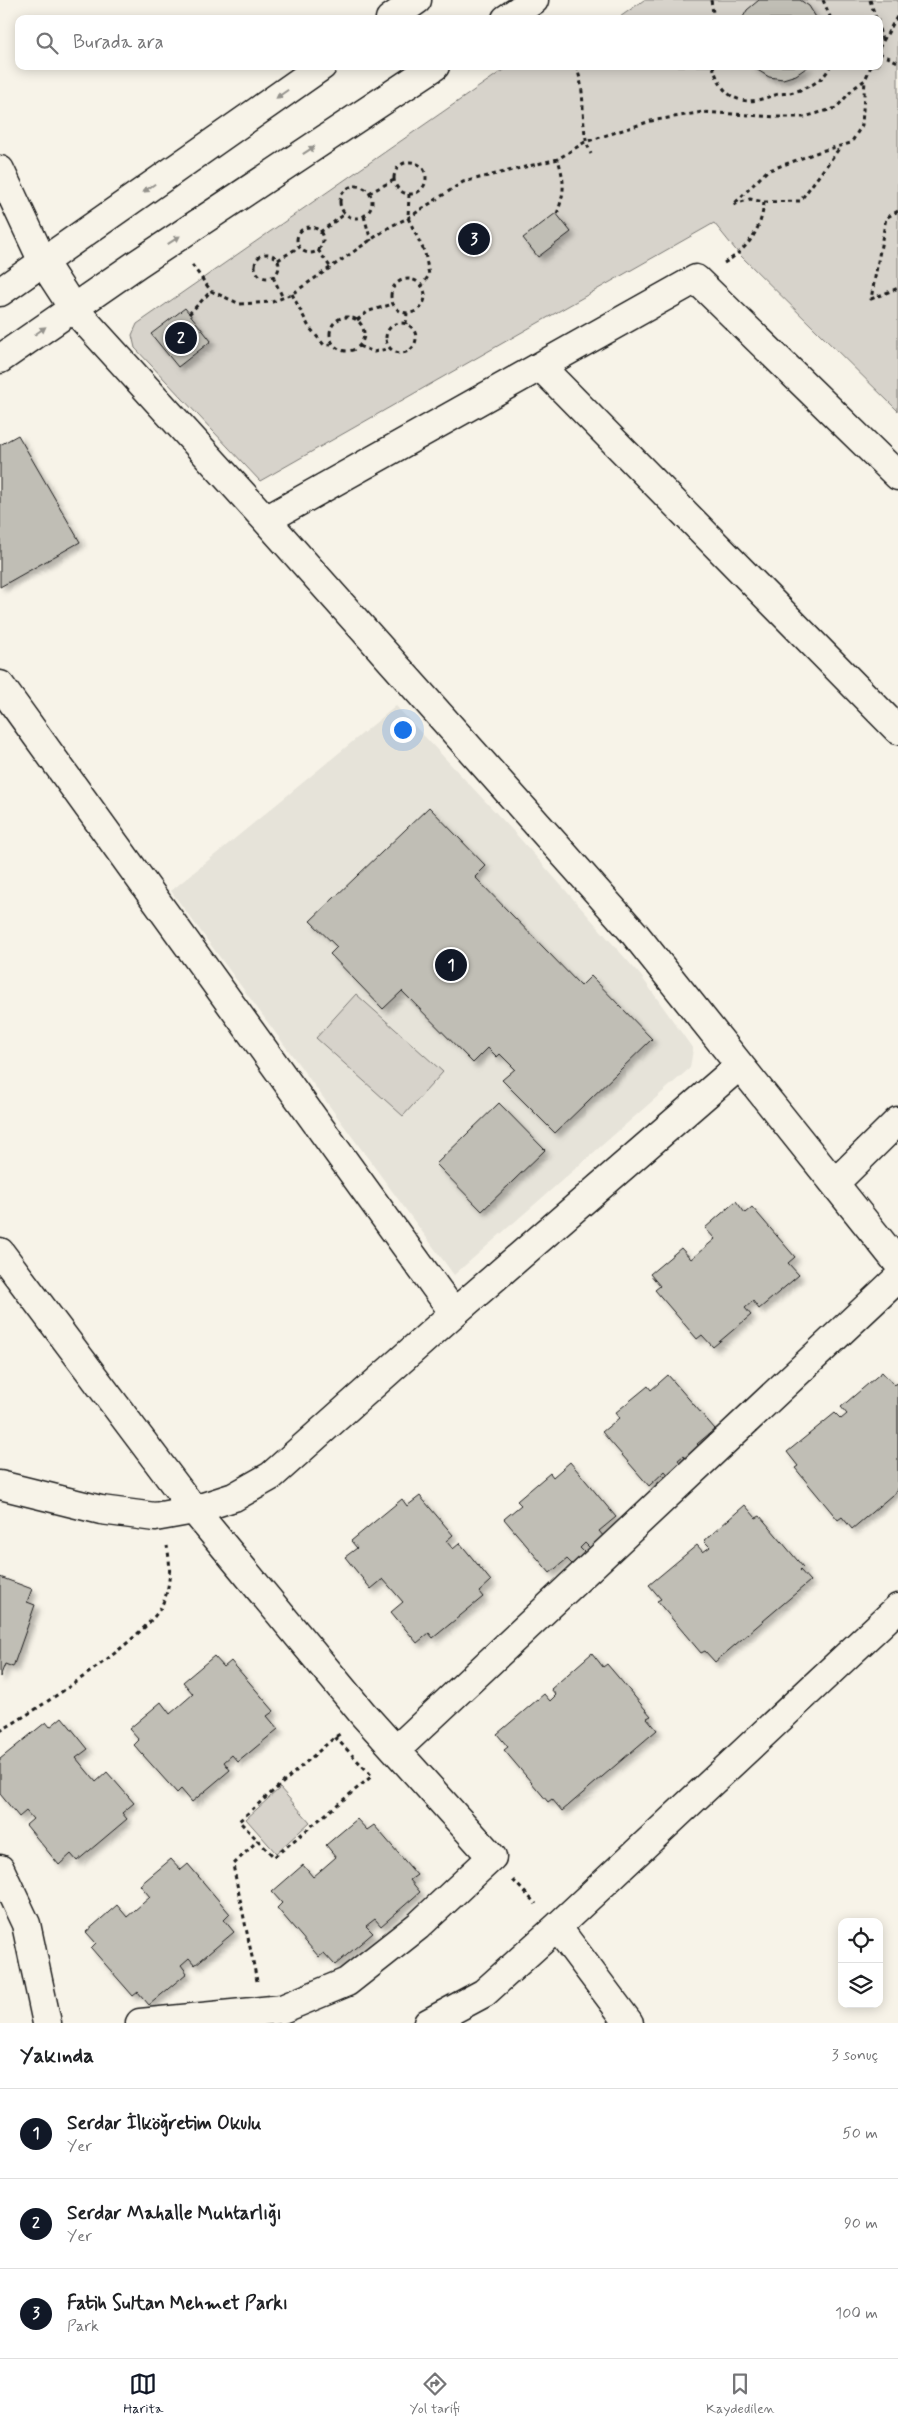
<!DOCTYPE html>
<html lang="tr">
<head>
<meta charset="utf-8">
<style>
  body { margin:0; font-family:Mynerve,sans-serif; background:#f6f6f6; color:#202124 }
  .controls { position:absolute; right:15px; bottom:15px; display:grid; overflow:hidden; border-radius:10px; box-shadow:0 2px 12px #0003 }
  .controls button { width:45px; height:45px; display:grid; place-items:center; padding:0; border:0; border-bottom:1px solid #e0e0e0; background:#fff; color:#202124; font:25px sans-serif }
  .you { position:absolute; left:402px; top:729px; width:18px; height:18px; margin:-12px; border:4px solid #fff; border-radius:50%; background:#1a73e8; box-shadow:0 0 0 8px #1a73e833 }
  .badge { display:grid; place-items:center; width:32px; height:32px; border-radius:50%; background:#111827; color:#fff; font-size:16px; font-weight:700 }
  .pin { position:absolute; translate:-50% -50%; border:2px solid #fff; box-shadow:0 1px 5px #0006 }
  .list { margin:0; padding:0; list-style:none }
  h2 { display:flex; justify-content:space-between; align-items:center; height:65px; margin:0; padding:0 20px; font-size:21px }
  h2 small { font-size:16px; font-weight:400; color:#757577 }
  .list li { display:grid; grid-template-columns:32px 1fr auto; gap:15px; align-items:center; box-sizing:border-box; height:90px; padding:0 20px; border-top:1px solid #e0e0e0 }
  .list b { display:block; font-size:19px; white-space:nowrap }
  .list p { margin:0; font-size:16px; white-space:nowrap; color:#757577 }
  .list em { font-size:16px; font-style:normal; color:#757577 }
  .icon { flex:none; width:28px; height:28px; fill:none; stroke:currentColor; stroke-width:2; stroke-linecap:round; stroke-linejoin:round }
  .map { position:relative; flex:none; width:898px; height:2023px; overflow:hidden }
  .search { position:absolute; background:#fff; box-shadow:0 2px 12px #0003; left:15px; right:15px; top:15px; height:55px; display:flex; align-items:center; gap:12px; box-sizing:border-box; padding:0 18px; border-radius:10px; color:#757577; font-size:19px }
  .sheet { height:335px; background:#fff }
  nav { display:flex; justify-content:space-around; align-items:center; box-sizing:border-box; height:70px; border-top:1px solid #e0e0e0; background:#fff; font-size:14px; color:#757577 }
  nav a { display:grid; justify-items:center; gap:2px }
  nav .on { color:#111827 }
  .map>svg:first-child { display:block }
</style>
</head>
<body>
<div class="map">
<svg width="898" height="2023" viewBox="0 0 898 2023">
  <defs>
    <filter id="shadow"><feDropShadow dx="4.5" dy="4.5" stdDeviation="2.5" flood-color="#0004"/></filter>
  </defs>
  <rect width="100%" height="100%" fill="#f7f3e8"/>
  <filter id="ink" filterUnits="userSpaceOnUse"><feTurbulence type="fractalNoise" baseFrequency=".02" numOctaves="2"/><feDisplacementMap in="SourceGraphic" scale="10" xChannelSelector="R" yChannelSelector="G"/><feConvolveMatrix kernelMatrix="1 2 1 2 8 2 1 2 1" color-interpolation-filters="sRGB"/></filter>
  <g filter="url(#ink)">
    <path fill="#e6e3d9" d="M 396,706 L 515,833 L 641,976 L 693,1049 L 690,1068 L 454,1275 L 171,891 Z"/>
    <path fill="#d7d3cb" stroke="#7a7874" d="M 644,0 L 898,0 L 898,411 L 739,254 L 714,223 L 260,481 L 135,348 L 132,335 L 137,324 L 509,66 L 879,66 L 879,19 L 617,19 Z
      M 356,994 L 443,1072 L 403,1116 L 316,1038 Z
      M 280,1788 L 310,1822 L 276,1853 L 246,1819 Z"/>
    <path fill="#c0beb5" stroke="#1c1c1c" filter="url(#shadow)" d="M 800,0 L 809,6 L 817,19 L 742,19 L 747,10 L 759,0 Z
      M 751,66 L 809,66 L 796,75 L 783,79 L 769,77 Z
      M 556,213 L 571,232 L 538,257 L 523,238 Z
      M 185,308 L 211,341 L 178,367 L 151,334 Z
      M 18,435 L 80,542 L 0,587 L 0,445 Z
      M 429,807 L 486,866 L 475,877 L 581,986 L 591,976 L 652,1039 L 555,1133 L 502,1080 L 515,1069 L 500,1054 L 497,1057 L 488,1048 L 473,1063 L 402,991 L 383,1009 L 330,954 L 337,947 L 310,921 Z
      M 499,1103 L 545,1150 L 482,1211 L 436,1164 Z
      M 736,1201 L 745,1213 L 752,1207 L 795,1257 L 788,1263 L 799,1275 L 759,1309 L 753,1301 L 745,1308 L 751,1315 L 713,1347 L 702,1335 L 697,1339 L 655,1290 L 660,1286 L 650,1274 L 681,1248 L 691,1259 L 715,1239 L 705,1228 Z
      M 882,1372 L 894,1385 L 898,1383 L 898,1490 L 852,1529 L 842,1517 L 838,1520 L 795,1468 L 798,1466 L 787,1452 L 835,1413 L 841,1419 L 847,1414 L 841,1407 Z
      M 668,1375 L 715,1429 L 697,1444 L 702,1449 L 689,1461 L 683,1456 L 678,1460 L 683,1466 L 670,1477 L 665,1471 L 649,1486 L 602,1432 L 619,1418 L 615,1413 L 648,1386 L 651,1390 Z
      M 570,1462 L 616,1517 L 599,1531 L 604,1537 L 590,1548 L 585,1543 L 580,1548 L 585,1553 L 572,1564 L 567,1559 L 550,1573 L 504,1519 L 521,1505 L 517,1501 L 550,1473 L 553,1477 Z
      M 420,1496 L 453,1535 L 446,1541 L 453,1549 L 460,1543 L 491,1581 L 479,1592 L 483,1597 L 433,1638 L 429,1633 L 417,1643 L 391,1612 L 403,1602 L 383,1579 L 371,1589 L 345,1557 L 357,1548 L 351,1541 L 402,1499 L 407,1506 Z
      M 745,1505 L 756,1518 L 760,1516 L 803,1567 L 800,1570 L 810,1581 L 715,1662 L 705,1651 L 701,1653 L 657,1601 L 661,1599 L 649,1585 L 697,1545 L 703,1552 L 710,1547 L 704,1541 Z
      M 0,1577 L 32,1589 L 27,1602 L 35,1605 L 13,1667 L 5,1664 L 0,1677 Z
      M 592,1653 L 603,1667 L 607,1664 L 651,1716 L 647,1718 L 657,1730 L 562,1811 L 552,1799 L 548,1802 L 504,1750 L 508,1747 L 497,1734 L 544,1694 L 550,1701 L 556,1695 L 551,1689 Z
      M 214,1656 L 224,1667 L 231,1661 L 274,1711 L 267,1716 L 278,1729 L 238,1762 L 232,1755 L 224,1762 L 230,1770 L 192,1802 L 181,1789 L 177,1793 L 134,1745 L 139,1740 L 129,1729 L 161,1702 L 170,1714 L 193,1694 L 183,1682 Z
      M 62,1717 L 88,1749 L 76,1758 L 96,1782 L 107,1772 L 134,1803 L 122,1813 L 127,1819 L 77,1861 L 71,1854 L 59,1865 L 26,1825 L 33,1819 L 26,1811 L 19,1817 L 0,1794 L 0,1759 L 46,1722 L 50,1727 Z
      M 357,1819 L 367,1830 L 374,1825 L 417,1875 L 410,1880 L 420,1892 L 381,1926 L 375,1919 L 366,1926 L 373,1933 L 335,1965 L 324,1953 L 319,1957 L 277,1908 L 282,1903 L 272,1892 L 303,1865 L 313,1877 L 336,1857 L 326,1845 Z
      M 171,1859 L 181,1870 L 188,1864 L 230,1914 L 224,1920 L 234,1932 L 195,1965 L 189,1958 L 181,1965 L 187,1973 L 149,2005 L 138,1992 L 133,1996 L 91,1948 L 96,1943 L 86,1932 L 117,1905 L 127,1917 L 150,1897 L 140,1885 Z"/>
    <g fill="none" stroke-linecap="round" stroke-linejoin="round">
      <defs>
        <path id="street" d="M 0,170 L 43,262 L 73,308 L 266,520 L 634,933 L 898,1263
          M 541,367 L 898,730
          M 266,520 L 696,279 L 898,476
          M 0,685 L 454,1313
          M 835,1183 L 898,1121
          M 0,1252 L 194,1510 L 363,1714 L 492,1857 L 418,1926 L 347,1982 L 282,2009 L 140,2023
          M 0,1485 L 101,1510 L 155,1517 L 194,1510 L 234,1497 L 271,1476 L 454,1313 L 739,1066
          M 396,1750 L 898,1278
          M 0,1869 L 26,1924 L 47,2023
          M 557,1927 L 629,2023
          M 428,2023 L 484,1993 L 557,1927 L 898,1608"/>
        <path id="secondary" d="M 390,19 L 417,0
          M 506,19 L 534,0
          M 0,292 L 322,66
          M 0,359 L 137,264 L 435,66"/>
      </defs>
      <use href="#street" stroke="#1c1c1c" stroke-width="31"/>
      <use href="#secondary" stroke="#1c1c1c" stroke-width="31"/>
      <path stroke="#1c1c1c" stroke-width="3" stroke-dasharray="4 4" stroke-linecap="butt" d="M 711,0 L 714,19
        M 823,0 L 831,19
        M 870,0 L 876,19
        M 879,29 L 883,42
        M 879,48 L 898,15
        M 879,53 L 898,62
        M 576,66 C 588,96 578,126 591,154
        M 713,66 C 717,81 725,96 741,100 C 753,103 764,98 775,95 C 780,93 785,94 790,93 C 805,89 824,82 830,66
        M394 178a16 16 0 1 1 32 0a16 16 0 1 1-32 0Z
        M340 202a16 16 0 1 1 32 0a16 16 0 1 1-32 0Z
        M 369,193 L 394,180
        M 409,194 L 408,218 L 425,253 L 429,275 L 422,286
        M 764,202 L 800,201 L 841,146
        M 898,211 L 886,218 L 871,299 L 898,288
        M 557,214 C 565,191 565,183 558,159
        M 364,216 L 371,241
        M297 240a13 13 0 1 1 26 0a13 13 0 1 1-26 0Z
        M 320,232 L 345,214
        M 318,250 L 331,268
        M255 266a12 12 0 1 1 24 0a12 12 0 1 1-24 0Z
        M 278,260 L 299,247
        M 724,263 C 748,249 762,229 764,202 L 750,199 L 733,205 L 767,171 L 821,151 L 851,143 L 862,125 L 865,80
        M 192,265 L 211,291 L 240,304 L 272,302 L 292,294 L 391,226 L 408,218 L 463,182 L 558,159 L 585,142 L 651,121 L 703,112 L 777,117 L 804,117 L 836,108 L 854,88 L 865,80 L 871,66
        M 273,277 L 283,298
        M391 296a17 17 0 1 1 34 0a17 17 0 1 1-34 0Z
        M 292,294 L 309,327 L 324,345 L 329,345 L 331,341
        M 189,314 L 211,291
        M330 334a17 17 0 1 1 34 0a17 17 0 1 1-34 0Z
        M 357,320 L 369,311 L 393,304
        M386 338a15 15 0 1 1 30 0a15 15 0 1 1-30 0Z
        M 406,324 L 407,313
        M 359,346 L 374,352 L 390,348
        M 0,1731 C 35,1711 146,1639 162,1605 C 171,1586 171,1566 167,1546
        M 335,1737 L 372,1776 L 274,1857 L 239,1821 L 335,1737 L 340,1734
        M 513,1880 L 536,1904
        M 257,1981 L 233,1865 L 258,1840"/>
      <use href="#street" stroke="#f7f3e8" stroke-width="28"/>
      <use href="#secondary" stroke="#f7f3e8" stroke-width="28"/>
    </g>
    <defs><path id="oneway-solid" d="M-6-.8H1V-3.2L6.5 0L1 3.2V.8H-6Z" transform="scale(1.25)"/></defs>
    <g fill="#94928c">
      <use href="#oneway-solid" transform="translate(282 94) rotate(145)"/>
      <use href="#oneway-solid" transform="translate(309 150) rotate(-34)"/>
      <use href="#oneway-solid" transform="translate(149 188) rotate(145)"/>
      <use href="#oneway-solid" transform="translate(174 240) rotate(-33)"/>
      <use href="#oneway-solid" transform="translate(40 331) rotate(-35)"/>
    </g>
  </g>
</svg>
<div class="controls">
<button><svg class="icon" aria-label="locate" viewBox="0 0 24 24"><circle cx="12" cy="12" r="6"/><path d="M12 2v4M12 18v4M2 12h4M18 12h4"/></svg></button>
<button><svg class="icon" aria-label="layers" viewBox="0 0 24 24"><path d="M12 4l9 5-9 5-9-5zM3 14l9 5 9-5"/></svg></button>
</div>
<div class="you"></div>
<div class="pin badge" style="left:451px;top:965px">1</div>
<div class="pin badge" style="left:181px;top:338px">2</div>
<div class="pin badge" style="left:474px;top:239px">3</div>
<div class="search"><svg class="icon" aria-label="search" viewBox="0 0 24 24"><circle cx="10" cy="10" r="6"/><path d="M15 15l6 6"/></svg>Burada ara</div>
</div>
<section class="sheet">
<h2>Yakında<small>3 sonuç</small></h2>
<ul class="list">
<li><span class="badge">1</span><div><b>Serdar İlköğretim Okulu</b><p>Yer</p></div><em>50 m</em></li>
<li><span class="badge">2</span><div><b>Serdar Mahalle Muhtarlığı</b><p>Yer</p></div><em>90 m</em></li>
<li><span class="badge">3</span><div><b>Fatih Sultan Mehmet Parkı</b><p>Park</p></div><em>100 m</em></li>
</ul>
</section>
<nav>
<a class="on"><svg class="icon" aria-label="map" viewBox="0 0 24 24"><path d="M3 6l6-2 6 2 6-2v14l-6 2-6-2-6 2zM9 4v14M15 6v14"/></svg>Harita</a>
<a><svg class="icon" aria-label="directions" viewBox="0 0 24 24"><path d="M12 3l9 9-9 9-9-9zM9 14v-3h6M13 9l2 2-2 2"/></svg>Yol tarifi</a>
<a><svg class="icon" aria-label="saved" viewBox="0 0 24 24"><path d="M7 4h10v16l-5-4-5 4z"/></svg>Kaydedilen</a>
</nav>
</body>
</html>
